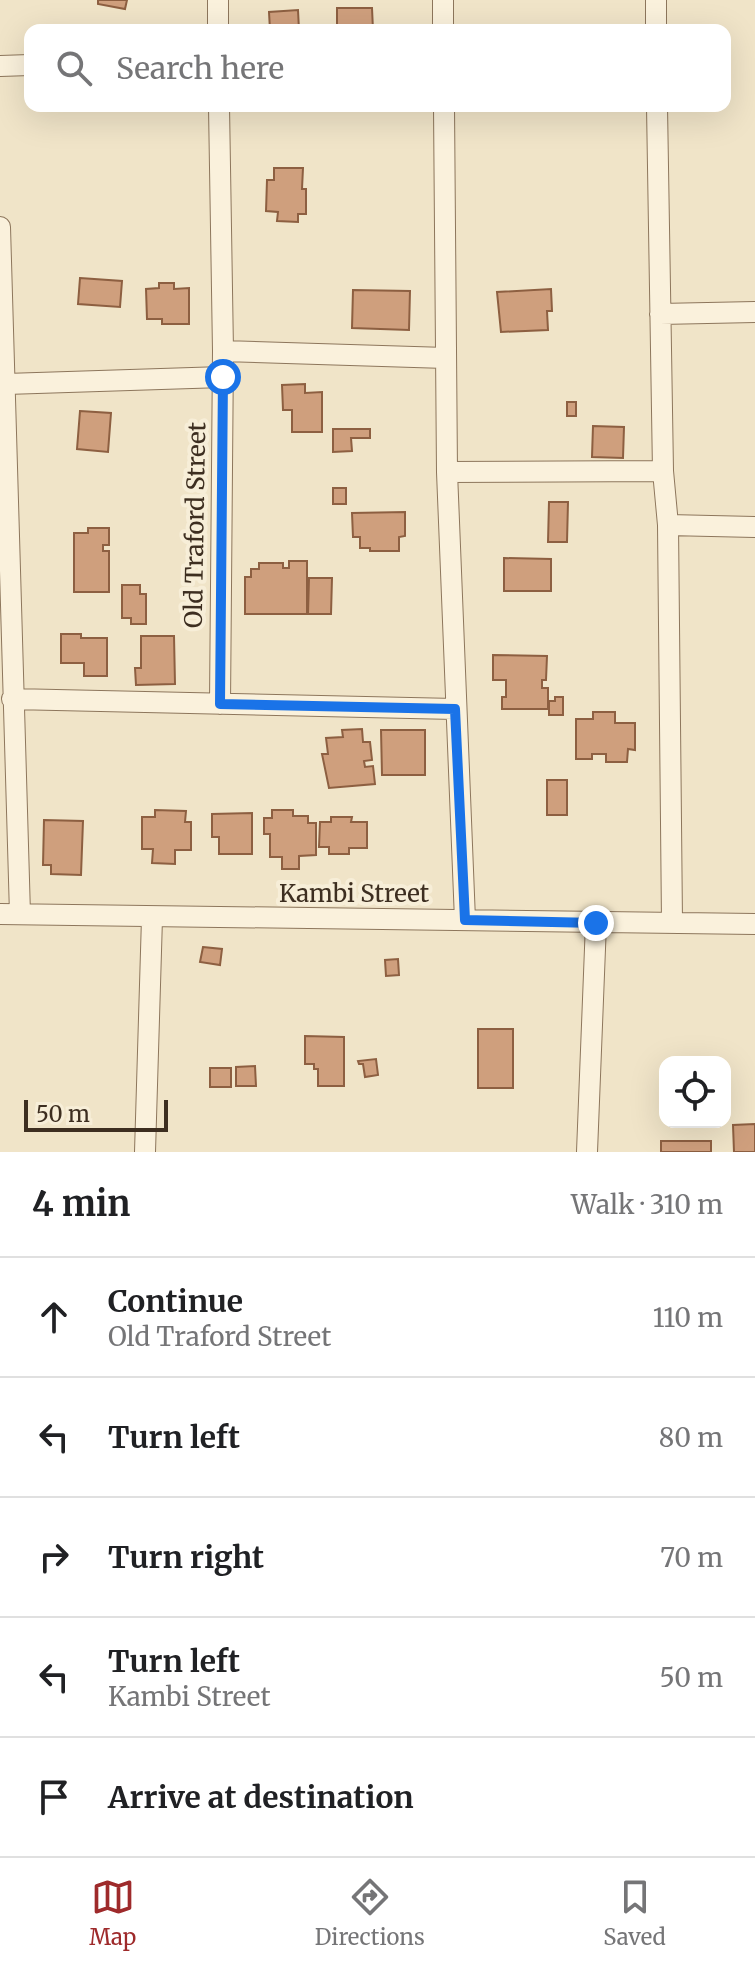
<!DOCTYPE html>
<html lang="en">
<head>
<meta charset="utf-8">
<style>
  body { margin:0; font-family:Merriweather,serif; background:#f2f2f2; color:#202124 }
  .controls { position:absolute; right:24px; bottom:24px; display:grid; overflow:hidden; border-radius:16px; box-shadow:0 8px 32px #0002 }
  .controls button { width:72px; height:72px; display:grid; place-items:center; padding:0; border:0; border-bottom:2px solid #e0e0e0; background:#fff; color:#202124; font:40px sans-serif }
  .scale { position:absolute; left:24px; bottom:20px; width:144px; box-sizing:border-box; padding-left:8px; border:4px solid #3d2e20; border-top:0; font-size:22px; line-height:28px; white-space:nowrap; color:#3d2e20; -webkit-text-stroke:6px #f7eed8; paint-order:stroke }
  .stop { position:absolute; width:24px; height:24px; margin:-18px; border:6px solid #1a73e8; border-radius:50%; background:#fff }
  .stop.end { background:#1a73e8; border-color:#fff; box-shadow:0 2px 8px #0008 }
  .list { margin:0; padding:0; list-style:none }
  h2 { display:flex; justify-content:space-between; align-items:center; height:104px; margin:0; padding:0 32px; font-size:34px }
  h2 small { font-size:26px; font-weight:400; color:#757577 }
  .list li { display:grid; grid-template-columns:52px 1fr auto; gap:24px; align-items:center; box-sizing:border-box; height:120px; padding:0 32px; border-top:2px solid #e0e0e0 }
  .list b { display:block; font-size:30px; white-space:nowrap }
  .list p { margin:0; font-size:26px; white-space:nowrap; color:#757577 }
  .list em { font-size:26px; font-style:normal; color:#757577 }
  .icon { flex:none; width:44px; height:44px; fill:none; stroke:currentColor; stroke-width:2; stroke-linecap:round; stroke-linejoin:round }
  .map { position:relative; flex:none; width:755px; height:1152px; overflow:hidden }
  .search { position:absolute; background:#fff; box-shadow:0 8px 32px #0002; left:24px; right:24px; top:24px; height:88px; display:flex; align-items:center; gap:20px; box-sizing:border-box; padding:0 28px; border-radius:16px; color:#757577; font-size:30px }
  .sheet { height:704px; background:#fff }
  nav { display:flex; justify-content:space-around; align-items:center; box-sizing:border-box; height:112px; border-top:2px solid #e0e0e0; background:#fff; font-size:22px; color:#757577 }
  nav a { display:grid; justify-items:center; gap:4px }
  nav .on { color:#9e2a2b }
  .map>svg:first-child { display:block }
</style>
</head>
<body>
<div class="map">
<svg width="755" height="1152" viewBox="0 0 755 1152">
  <rect width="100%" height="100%" fill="#f0e4c8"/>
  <path fill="#cf9f7d" stroke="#8d5f41" stroke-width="2" d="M 98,0 L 127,0 L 125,9 L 98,4 Z
    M 337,8 L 372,8 L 373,30 L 337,30 Z
    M 298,10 L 299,30 L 270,30 L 269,12 Z
    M 274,168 L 303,168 L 302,189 L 306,189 L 306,214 L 298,214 L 298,222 L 277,221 L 278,212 L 266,211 L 267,180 L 274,180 Z
    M 80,278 L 122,281 L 120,307 L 78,304 Z
    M 159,283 L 174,283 L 174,289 L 189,288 L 189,324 L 162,324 L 162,319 L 147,319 L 146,289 L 159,288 Z
    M 551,289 L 552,311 L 547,311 L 548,330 L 501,332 L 497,292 Z
    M 353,290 L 410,291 L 409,330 L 352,328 Z
    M 305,384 L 305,393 L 322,392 L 322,432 L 292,432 L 292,410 L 283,410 L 282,385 Z
    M 567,402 L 576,402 L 576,416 L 567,416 Z
    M 80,411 L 111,413 L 108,452 L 77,449 Z
    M 593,426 L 624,427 L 623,458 L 592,457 Z
    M 333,429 L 370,429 L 370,438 L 351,438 L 352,451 L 333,452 Z
    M 333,488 L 346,488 L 346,504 L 333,504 Z
    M 549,502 L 568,502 L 567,542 L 548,542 Z
    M 405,512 L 405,536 L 399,537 L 399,551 L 370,551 L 370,548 L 360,548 L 360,537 L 353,537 L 352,513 Z
    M 88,528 L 109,528 L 109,545 L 103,545 L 103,551 L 109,551 L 109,592 L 74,592 L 74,533 L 88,533 Z
    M 504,558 L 551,559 L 551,591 L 504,591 Z
    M 289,561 L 307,561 L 307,614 L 245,614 L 245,577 L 251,577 L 251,569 L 259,569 L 259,563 L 283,563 L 283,568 L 289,568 Z
    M 309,578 L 332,578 L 331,614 L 308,614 Z
    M 122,585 L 140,585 L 140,594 L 146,594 L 146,624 L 131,624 L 131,618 L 122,618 Z
    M 61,634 L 81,634 L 81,638 L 107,638 L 107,676 L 84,676 L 84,663 L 61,663 Z
    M 141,636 L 174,636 L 175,684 L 136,685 L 135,668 L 141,668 Z
    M 493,655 L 547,656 L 546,680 L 542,680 L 542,688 L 548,688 L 548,709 L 502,709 L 502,697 L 506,697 L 506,680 L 493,680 Z
    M 555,697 L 563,697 L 563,715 L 549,715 L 549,701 L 555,701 Z
    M 593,712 L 615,712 L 615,723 L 635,723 L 635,750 L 628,749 L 627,762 L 606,762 L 606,754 L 592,754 L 592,759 L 576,759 L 576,719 L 593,719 Z
    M 362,729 L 363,742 L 370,742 L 372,760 L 364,761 L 365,767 L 373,766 L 375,784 L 329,788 L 322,754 L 328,754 L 326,738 L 343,737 L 342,730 Z
    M 381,730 L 425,730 L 425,775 L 382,775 Z
    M 547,780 L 567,780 L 567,815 L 547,815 Z
    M 155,810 L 186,811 L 185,822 L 191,822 L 191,850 L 175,850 L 175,864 L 152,863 L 153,849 L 142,849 L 142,817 L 155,817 Z
    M 272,810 L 293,810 L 293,816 L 308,816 L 308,823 L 316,823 L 316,855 L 299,856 L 299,869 L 282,869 L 282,857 L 270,857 L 270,834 L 264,834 L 264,818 L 272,818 Z
    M 252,813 L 252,854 L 219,854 L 219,837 L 212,837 L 212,814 Z
    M 331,817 L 352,817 L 351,822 L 367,822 L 367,848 L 349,848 L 349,854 L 329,854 L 329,847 L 319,847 L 320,822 L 331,822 Z
    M 44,820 L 83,821 L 81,875 L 51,874 L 51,865 L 43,865 Z
    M 203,947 L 222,949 L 220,965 L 200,962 Z
    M 398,959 L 399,975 L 386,976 L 385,960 Z
    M 478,1029 L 513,1029 L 513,1088 L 478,1088 Z
    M 305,1036 L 344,1037 L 344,1086 L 318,1086 L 318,1069 L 314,1069 L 314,1064 L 305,1064 Z
    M 376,1059 L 378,1075 L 365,1077 L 363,1064 L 359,1064 L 358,1061 Z
    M 255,1066 L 256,1086 L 236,1086 L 236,1067 Z
    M 210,1068 L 231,1068 L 231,1087 L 210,1087 Z
    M 755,1124 L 755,1152 L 734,1152 L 733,1125 Z
    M 661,1141 L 711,1141 L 711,1152 L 661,1152 Z"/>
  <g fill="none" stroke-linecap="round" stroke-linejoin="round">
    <defs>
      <path id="minor" d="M 218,0 L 218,30
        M 443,0 L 443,30
        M 656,0 L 656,30
        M 0,66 L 30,65
        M 219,106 L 223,351 L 220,704
        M 444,106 L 447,472 L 465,920
        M 657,106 L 663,471 L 668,525 L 672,922
        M 0,227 L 20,914
        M 660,314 L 755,312
        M 223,351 L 446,358
        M 6,384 L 223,377
        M 447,472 L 663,471
        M 668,525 L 755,527
        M 12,699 L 455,709
        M 0,914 L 755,924
        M 145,1152 L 152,918
        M 587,1152 L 596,923"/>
    </defs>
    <use href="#minor" stroke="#8d765c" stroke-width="22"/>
    <use href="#minor" stroke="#faf1dc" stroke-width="20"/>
  </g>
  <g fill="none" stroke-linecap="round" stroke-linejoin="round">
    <path stroke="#1a73e8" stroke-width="10" d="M 223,377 L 220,704 L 455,709 L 465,920 L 596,923"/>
  </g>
  <g text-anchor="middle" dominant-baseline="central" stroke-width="8" stroke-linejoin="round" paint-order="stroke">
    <g font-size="24" fill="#3d2e20" stroke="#f7eed8">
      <text transform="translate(195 525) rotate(-89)">Old Traford Street</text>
      <text x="354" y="893">Kambi Street</text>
    </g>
  </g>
</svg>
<div class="controls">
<button><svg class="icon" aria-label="locate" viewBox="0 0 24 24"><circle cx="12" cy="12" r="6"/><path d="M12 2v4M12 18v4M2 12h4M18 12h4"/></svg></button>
</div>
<div class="scale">50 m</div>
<div class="stop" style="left:223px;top:377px"></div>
<div class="stop end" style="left:596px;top:923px"></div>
<div class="search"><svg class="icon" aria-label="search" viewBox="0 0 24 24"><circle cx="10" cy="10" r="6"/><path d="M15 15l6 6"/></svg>Search here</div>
</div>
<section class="sheet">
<h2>4 min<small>Walk · 310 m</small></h2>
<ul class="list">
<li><svg class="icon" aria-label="ahead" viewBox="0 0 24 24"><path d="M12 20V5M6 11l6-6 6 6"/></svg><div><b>Continue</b><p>Old Traford Street</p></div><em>110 m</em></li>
<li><svg class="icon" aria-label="left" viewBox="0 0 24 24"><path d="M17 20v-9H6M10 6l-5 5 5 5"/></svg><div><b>Turn left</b></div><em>80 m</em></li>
<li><svg class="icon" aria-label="right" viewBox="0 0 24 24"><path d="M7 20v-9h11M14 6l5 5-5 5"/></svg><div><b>Turn right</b></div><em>70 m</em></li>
<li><svg class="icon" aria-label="left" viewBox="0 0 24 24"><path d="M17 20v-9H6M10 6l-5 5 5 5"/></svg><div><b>Turn left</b><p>Kambi Street</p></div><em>50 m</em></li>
<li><svg class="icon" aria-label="arrive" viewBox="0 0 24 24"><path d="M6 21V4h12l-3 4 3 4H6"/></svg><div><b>Arrive at destination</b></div></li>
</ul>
</section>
<nav>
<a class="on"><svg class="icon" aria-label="map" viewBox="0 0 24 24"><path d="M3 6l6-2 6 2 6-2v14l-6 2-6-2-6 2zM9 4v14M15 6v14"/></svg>Map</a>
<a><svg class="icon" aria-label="directions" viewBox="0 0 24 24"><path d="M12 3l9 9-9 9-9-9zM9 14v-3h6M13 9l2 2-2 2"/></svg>Directions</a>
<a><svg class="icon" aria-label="saved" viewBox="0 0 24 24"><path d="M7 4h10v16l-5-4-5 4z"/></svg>Saved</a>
</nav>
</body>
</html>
